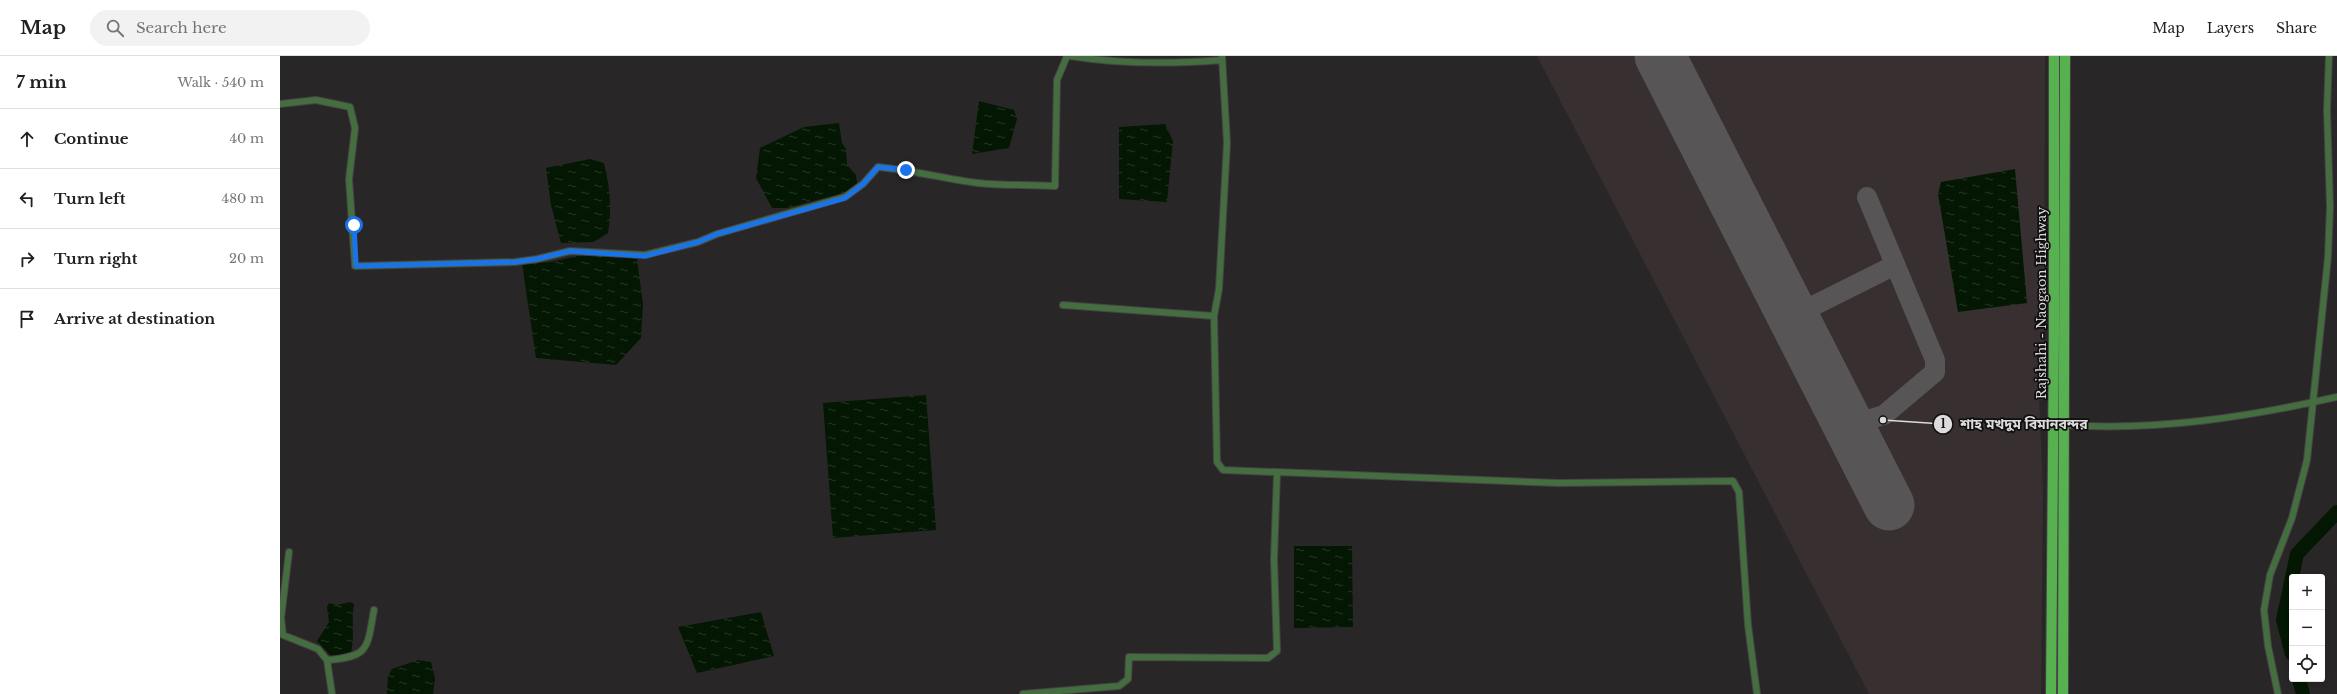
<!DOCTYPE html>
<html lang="en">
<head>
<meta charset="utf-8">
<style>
  body { margin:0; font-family:"Libre Baskerville","Noto Sans Bengali",serif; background:#f2f2f2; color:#202124 }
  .controls { position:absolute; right:12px; bottom:12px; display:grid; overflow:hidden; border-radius:4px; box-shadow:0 2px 6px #0003 }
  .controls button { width:36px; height:36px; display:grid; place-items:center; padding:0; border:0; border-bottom:1px solid #e0e0e0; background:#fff; color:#202124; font:20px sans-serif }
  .stop { position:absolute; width:12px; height:12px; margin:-9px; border:3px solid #1a73e8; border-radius:50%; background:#fff }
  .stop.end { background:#1a73e8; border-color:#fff; box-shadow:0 1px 4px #0008 }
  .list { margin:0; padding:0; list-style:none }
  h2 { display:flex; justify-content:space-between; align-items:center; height:52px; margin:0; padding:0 16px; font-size:17px }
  h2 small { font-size:13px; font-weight:400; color:#757577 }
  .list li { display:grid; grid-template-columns:26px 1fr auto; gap:12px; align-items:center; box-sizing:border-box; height:60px; padding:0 16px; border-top:1px solid #e0e0e0 }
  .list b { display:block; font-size:15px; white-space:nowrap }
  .list em { font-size:13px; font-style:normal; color:#757577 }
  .icon { flex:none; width:22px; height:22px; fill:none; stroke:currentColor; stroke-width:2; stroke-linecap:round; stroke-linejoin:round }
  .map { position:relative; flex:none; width:2057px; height:638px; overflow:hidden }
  header { display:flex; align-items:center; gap:24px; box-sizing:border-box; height:56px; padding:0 20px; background:#fff; border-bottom:1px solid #e0e0e0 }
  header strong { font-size:19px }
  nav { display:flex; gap:22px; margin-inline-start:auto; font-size:14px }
  .search { width:280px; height:36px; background:#f2f2f2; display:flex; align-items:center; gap:10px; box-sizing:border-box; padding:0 14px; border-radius:22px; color:#757577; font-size:15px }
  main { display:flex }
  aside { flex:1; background:#fff }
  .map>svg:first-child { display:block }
</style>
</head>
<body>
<header>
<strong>Map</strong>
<div class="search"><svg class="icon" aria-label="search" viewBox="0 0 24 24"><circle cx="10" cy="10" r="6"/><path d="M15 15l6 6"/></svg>Search here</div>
<nav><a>Map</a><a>Layers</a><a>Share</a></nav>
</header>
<main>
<aside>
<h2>7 min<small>Walk · 540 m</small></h2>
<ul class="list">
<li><svg class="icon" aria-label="ahead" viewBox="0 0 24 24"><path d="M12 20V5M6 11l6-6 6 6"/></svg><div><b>Continue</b></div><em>40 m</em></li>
<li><svg class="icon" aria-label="left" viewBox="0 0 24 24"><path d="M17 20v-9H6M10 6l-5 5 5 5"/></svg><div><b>Turn left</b></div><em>480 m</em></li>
<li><svg class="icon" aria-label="right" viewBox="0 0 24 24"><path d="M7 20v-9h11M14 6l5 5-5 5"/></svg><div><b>Turn right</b></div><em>20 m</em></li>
<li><svg class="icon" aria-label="arrive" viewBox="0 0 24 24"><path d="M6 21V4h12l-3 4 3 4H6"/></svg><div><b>Arrive at destination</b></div></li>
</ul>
</aside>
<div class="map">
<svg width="2057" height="638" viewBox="0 0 2057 638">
  <defs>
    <pattern id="water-ripples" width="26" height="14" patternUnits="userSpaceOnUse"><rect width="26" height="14" fill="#031702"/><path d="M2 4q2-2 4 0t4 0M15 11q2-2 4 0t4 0" fill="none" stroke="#273826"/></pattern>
  </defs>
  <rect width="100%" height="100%" fill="#292627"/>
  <path fill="#372f30" d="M 1257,0 L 1765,0 L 1764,285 L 1757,292 L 1763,432 L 1761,638 L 1589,638 Z"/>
  <path fill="url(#water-ripples)" d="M 699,45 L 734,54 L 737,63 L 729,92 L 692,98 Z
    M 559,67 L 562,87 L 566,93 L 567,109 L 576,119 L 577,127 L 567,136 L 507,152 L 492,152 L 476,122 L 480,92 L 524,71 Z
    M 885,68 L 893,85 L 887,146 L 839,143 L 839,71 Z
    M 310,103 L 324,107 C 330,131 332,152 328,177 L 314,186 L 281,187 L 271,149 L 266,112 Z
    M 1735,113 L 1747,247 L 1678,256 L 1658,138 L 1661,126 Z
    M 306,198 L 357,203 L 363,248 L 361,282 L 336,309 L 256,302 L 242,208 L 271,206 Z
    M 646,339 L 656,474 L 553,482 L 543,347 Z
    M 1014,490 L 1072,490 L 1073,571 L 1014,572 Z
    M 70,546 L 74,548 C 71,564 75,580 71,596 L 52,601 L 37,585 L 49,566 L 47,551 L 49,547 L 57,549 Z
    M 481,556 L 494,600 L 417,617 L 398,571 Z
    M 138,604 L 151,606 L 155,622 L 153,638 L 107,638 L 108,620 L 112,613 Z"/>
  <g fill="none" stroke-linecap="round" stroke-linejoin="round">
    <path stroke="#031702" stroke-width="14" d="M 2012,598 L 2003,564 L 2017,498 L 2057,456
      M 2019,623 L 2023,638"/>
    <path stroke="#585556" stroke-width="20" d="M 1513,260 L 1615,209
      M 1564,363 L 1580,366 L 1604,359 L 1655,316 L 1655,304 L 1587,141"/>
    <path stroke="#585556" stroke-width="51" d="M 1380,0 L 1609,449"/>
    <defs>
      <path id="minor" d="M 790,0 C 840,8 892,8 942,4
        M 942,0 L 947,87 L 939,233 L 934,260 L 937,406 L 943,414 L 1279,427 L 1453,425 L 1459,436 L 1468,569 L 1477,638
        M 0,48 L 36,44 L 70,51 L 75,72 L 69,123 L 75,210 L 235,206 L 257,203 L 290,195 L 365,199 L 418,186 L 437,178 L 565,141 L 583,128 L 598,111 C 632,114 665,123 698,127 C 723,130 750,128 775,130 L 777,24 L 787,0
        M 783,249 L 934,260
        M 1785,369 C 1877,375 1968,361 2057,341
        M 9,496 L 1,562 L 3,579 L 38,593 L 47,604 L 52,638
        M 47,604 C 90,601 87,592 94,554
        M 743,638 L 839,630 L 848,623 L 849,601 L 988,602 L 997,595 L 994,503 L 997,417
        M 1998,638 L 1988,590 L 1984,554 L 1990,519 L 2012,462 L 2027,404 L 2048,201 L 2050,151 L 2047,54 L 2049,0"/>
      <path id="primary" d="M 1771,638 L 1774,277 L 1774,0
        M 1783,638 L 1785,0"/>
    </defs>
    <use href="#minor" stroke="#464344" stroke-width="8"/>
    <use href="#primary" stroke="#464344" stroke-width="12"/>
    <use href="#minor" stroke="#446d40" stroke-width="6"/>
    <use href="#primary" stroke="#58b151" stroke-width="10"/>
  </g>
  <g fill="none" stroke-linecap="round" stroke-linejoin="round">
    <path stroke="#1a73e8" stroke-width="5" d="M 74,169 L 76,210 L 235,206 L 257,203 L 290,195 L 365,200 L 418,186 L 437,178 L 565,142 L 583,128 L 598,111 L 626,114"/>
  </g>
  <g text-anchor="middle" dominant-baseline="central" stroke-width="3.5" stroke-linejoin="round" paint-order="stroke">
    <g font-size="13" fill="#dddbdb" stroke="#111010">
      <text transform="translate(1761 247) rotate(-90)">Rajshahi - Naogaon Highway</text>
    </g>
  </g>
  <path fill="none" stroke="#dddbdb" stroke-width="1.5" d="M1603 364L1663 368"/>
  <g fill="#dddbdb" stroke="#111010" stroke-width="1.5">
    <circle cx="1603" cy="364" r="4"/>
    <circle cx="1663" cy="368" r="10"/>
  </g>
  <g font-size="12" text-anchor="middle" font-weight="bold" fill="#111">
    <text x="1663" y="372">1</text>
  </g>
  <g font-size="14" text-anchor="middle" font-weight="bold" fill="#dddbdb" stroke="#111010" stroke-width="3.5" stroke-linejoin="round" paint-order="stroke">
    <text x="1744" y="373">শাহ মখদুম বিমানবন্দর</text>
  </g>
</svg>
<div class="controls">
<button>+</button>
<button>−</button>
<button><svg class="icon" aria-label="locate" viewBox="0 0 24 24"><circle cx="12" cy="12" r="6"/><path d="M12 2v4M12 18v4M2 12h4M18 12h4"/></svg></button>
</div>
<div class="stop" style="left:74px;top:169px"></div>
<div class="stop end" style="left:626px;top:114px"></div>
</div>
</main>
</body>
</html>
